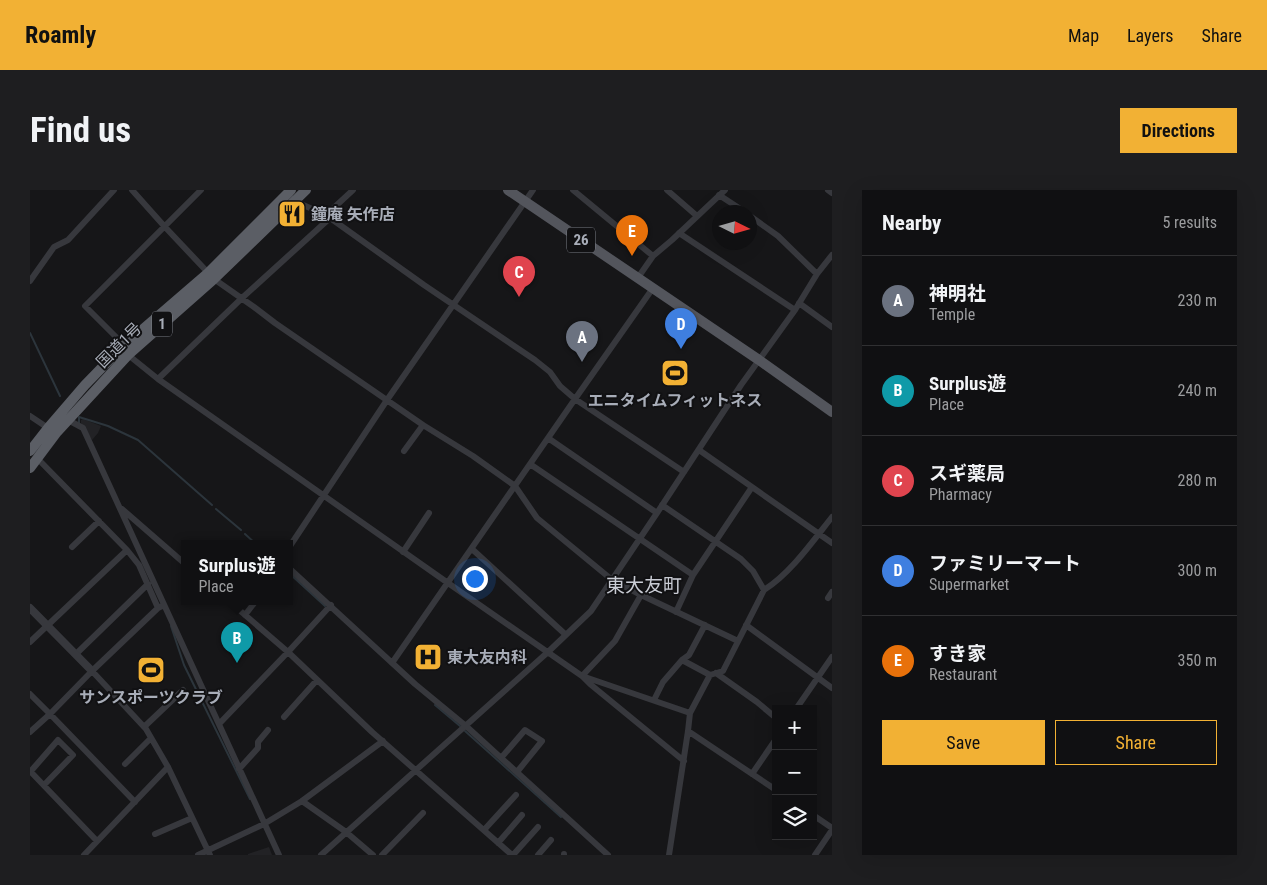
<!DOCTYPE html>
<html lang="en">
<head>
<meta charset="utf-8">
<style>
  body { margin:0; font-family:"Roboto Condensed","Noto Sans JP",sans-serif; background:#1e1e20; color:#f1f3f6 }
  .controls { position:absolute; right:15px; bottom:15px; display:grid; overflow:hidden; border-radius:0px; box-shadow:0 5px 20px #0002 }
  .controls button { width:45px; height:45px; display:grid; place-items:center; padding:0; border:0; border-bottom:1px solid #303032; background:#101012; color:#f1f3f6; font:25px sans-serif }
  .compass { position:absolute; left:682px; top:15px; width:45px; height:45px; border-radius:50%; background:#101012; box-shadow:0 5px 20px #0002; rotate:95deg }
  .you { position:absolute; left:444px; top:388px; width:18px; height:18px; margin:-12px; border:4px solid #fff; border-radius:50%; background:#1a73e8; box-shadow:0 0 0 8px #1a73e833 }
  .badge { display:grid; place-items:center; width:32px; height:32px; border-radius:50%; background:#f2b134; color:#fff; font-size:16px; font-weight:700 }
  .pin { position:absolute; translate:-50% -41px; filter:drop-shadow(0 1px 2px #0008) }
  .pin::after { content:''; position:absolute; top:26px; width:18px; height:15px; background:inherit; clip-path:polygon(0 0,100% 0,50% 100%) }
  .popup { position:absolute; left:151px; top:350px; width:112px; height:65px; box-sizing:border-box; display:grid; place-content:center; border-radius:0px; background:#101012; filter:drop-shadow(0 1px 4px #0005); font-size:16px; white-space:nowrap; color:#9c9d9f }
  .popup b { font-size:19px; color:#f1f3f6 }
  .popup::after { content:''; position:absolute; left:50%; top:100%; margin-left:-10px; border:10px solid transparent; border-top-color:#101012 }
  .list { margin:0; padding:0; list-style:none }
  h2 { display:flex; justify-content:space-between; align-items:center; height:65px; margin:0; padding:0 20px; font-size:21px }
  h2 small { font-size:16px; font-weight:400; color:#9c9d9f }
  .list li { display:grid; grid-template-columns:32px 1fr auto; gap:15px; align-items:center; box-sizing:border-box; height:90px; padding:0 20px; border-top:1px solid #303032 }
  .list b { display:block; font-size:19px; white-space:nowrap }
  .list p { margin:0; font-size:16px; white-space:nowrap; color:#9c9d9f }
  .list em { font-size:16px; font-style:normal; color:#9c9d9f }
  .actions { display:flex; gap:10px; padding:15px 20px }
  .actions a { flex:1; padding:11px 0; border:1px solid #f2b134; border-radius:0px; text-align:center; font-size:18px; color:#f2b134 }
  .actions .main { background:#f2b134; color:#111 }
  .icon { flex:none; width:28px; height:28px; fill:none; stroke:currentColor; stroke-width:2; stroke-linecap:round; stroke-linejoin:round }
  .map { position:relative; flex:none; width:802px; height:665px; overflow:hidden; border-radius:0px }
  header { display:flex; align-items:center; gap:30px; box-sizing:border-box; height:70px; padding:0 25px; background:#f2b134; color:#111 }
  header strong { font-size:24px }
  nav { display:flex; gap:28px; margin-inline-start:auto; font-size:18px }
  .intro { display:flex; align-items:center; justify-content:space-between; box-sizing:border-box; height:120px; padding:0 30px }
  h1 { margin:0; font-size:35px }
  .button { padding:12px 22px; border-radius:0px; background:#f2b134; color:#111; font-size:18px; font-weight:700 }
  main { display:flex; gap:30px; padding:0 30px }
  aside { flex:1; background:#101012; border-radius:0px; box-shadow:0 5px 20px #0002 }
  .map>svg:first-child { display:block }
</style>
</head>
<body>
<header>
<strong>Roamly</strong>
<nav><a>Map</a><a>Layers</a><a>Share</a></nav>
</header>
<div class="intro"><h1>Find us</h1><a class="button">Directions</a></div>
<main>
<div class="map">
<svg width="802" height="665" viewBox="0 0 802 665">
  <rect width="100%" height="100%" fill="#161618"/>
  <path fill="#222225" d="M 53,229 L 71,236 L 68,243 L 62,250 L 51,233 L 51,230 Z
    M 239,657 L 242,665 L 218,665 L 218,664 Z"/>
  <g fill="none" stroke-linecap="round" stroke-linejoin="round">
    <path stroke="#2c353c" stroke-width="2" d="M 0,143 L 30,206
      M 49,233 L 49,227 L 78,236 L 108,250 L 182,315
      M 186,319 L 211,340
      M 215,344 L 226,354
      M 260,384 L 295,416
      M 141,436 L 154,475 L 220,609
      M 405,515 L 430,536
      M 435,541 L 531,627"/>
    <path stroke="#37383d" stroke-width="6" d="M 102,0 L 135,37 L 184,89 L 224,117 L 245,133 L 393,235 L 443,266 L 485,296 L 507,328 L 581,389 L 611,405 L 708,451
      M 543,0 L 623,66
      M 637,0 L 667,26
      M 798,0 L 802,3
      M 257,4 L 264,11 L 296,25 L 394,95 L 505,170 L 520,182 L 530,196 L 545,209 L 654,282
      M 689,5 L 715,22
      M 296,25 L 323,0
      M 720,26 L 748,46 L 787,84
      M 649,43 L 765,120
      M 607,89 L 623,66 L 642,50 L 695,0
      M 0,91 L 24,57 L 38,50 L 84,0
      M 769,113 L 802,137
      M 94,155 L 55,116 L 171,0
      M 97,164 L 128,189 L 418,393 L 552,486 L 560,494 L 654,571
      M 128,189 L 212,108 L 300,28
      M 0,226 L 18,238
      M 38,230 L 53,238 L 249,665
      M 518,248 L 627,323
      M 669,260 L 802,353
      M 374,261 L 393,235
      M 7,268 L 97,360 L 109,375 L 128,418
      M 500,274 L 663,385
      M 632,315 L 711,369 L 723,381 L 734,400
      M 92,319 L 154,373
      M 260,356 L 357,210 L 503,0
      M 42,357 L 69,331
      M 442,359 L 536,445
      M 373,362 L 399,323
      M 260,379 L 385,494 L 436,536 L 578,665
      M 798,408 L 802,402
      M 200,412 L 258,462 L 342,542 L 482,665
      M 646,422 L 663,385 L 722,297
      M 215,425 L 225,412
      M 716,435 L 802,498
      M 0,452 L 97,360
      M 46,464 L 118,394
      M 652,470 L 680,485
      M 362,473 L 545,209 L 623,98
      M 62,481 L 116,539 L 138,577 L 180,665
      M 686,483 L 727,512 L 746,528
      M 552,486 L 660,523
      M 552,486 L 585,451 L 611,405
      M 0,504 L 20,524 L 0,542
      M 624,510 L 633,492 L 652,470 L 659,465 L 675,435
      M 766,519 L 802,467
      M 254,527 L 287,490
      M 189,534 L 258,462 L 301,415
      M 114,537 L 153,500
      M 658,541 L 746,600
      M 471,568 L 495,540 L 512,551 L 487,582
      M 95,574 L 121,548
      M 209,579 L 228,558 L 228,552 L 238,540
      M 0,581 L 67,651
      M 1,581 L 28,550 L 43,565 L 14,595
      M 722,584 L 746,549
      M 272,611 L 316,642 L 343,665
      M 105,612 L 20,524 L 62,481 L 128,418 L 134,415
      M 783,625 L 802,638
      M 454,640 L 486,605
      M 125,644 L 162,628
      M 468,653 L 492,625
      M 54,665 L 138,577
      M 168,665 L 234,634 L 272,611 L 353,551
      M 291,665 L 518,462 L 561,421 L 627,323 L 711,195 L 765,120 L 787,84 L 802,65
      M 352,665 L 393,623
      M 483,665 L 508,637
      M 508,665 L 521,650
      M 534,665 L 534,664
      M 639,665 L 658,541 L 660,523 L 680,485 L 693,481 L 734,400 C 760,384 783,351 802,327
      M 785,665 L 802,640"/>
    <path stroke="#37383d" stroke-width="8" d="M 0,418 L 62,481"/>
    <path stroke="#53555c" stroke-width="10" d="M 478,0 L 729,170 L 802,222"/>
    <path stroke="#5b5e65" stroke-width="10" d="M 0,261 L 18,238 L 55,195 L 91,158 L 178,83 L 261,0
      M 0,278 L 27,242 L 98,165 L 184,89 L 276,0"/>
  </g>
  <defs>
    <symbol id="restaurant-square" viewBox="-11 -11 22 22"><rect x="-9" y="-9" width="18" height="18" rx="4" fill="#f2b134" stroke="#111113"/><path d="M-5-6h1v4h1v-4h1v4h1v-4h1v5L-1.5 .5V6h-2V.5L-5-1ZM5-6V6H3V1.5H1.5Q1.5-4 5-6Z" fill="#111"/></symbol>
    <symbol id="stadium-square" viewBox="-11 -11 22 22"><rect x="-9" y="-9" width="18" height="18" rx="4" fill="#f2b134" stroke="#111113"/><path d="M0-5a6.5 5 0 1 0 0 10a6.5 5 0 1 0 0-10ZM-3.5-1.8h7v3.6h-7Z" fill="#111"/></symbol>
    <symbol id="hospital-square" viewBox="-11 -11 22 22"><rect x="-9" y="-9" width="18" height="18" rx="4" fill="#f2b134" stroke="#111113"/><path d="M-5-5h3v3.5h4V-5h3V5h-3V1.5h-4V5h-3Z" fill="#111"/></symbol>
  </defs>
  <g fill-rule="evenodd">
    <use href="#restaurant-square" x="246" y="8" width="32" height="32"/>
    <use href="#stadium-square" x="629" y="167" width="32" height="32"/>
    <use href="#hospital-square" x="382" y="451" width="32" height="32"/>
    <use href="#stadium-square" x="105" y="464" width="32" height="32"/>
  </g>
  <g text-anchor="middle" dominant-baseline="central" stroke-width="4" stroke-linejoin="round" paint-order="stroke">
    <g fill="#111113" stroke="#7b7e86" stroke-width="1">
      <rect x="537" y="37.5" width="28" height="25" rx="4"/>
      <rect x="122" y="121.5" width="20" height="25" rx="4"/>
    </g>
    <g font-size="15" font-weight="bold" fill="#a8adb8">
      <text x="551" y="50">26</text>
      <text x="132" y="134">1</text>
    </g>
    <g font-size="16" font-weight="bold" fill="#a8adb8" stroke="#111113" text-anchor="start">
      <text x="281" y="24">鐘庵 矢作店</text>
      <text x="645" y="210" text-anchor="middle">エニタイムフィットネス</text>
      <text x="417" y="467">東大友内科</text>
      <text x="121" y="507" text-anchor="middle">サンスポーツクラブ</text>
    </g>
    <g font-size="16" fill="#a8adb8" stroke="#111113">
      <text transform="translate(89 155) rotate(-45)">国道1号</text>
    </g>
    <g font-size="19" fill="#c9ccd4" stroke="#111113">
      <text x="614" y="395">東大友町</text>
    </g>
  </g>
</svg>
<div class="controls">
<button>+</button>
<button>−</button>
<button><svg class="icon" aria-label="layers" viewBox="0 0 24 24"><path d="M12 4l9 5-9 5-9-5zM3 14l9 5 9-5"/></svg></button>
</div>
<svg class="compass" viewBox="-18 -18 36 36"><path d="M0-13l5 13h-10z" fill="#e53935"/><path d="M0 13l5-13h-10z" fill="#9c9d9f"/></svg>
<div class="you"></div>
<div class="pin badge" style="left:552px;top:172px;background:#6b7280">A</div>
<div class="pin badge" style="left:207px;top:473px;background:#0f9aa8">B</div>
<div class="popup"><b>Surplus遊</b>Place</div>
<div class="pin badge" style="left:489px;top:107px;background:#e0444e">C</div>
<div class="pin badge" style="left:651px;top:159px;background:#3f7fe0">D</div>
<div class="pin badge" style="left:602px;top:66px;background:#e8710a">E</div>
</div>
<aside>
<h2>Nearby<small>5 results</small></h2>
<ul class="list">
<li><span class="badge" style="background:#6b7280">A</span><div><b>神明社</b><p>Temple</p></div><em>230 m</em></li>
<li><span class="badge" style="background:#0f9aa8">B</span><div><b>Surplus遊</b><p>Place</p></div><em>240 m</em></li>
<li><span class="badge" style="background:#e0444e">C</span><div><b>スギ薬局</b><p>Pharmacy</p></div><em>280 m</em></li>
<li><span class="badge" style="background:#3f7fe0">D</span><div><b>ファミリーマート</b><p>Supermarket</p></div><em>300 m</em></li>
<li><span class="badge" style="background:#e8710a">E</span><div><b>すき家</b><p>Restaurant</p></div><em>350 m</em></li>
</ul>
<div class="actions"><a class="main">Save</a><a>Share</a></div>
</aside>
</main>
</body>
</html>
